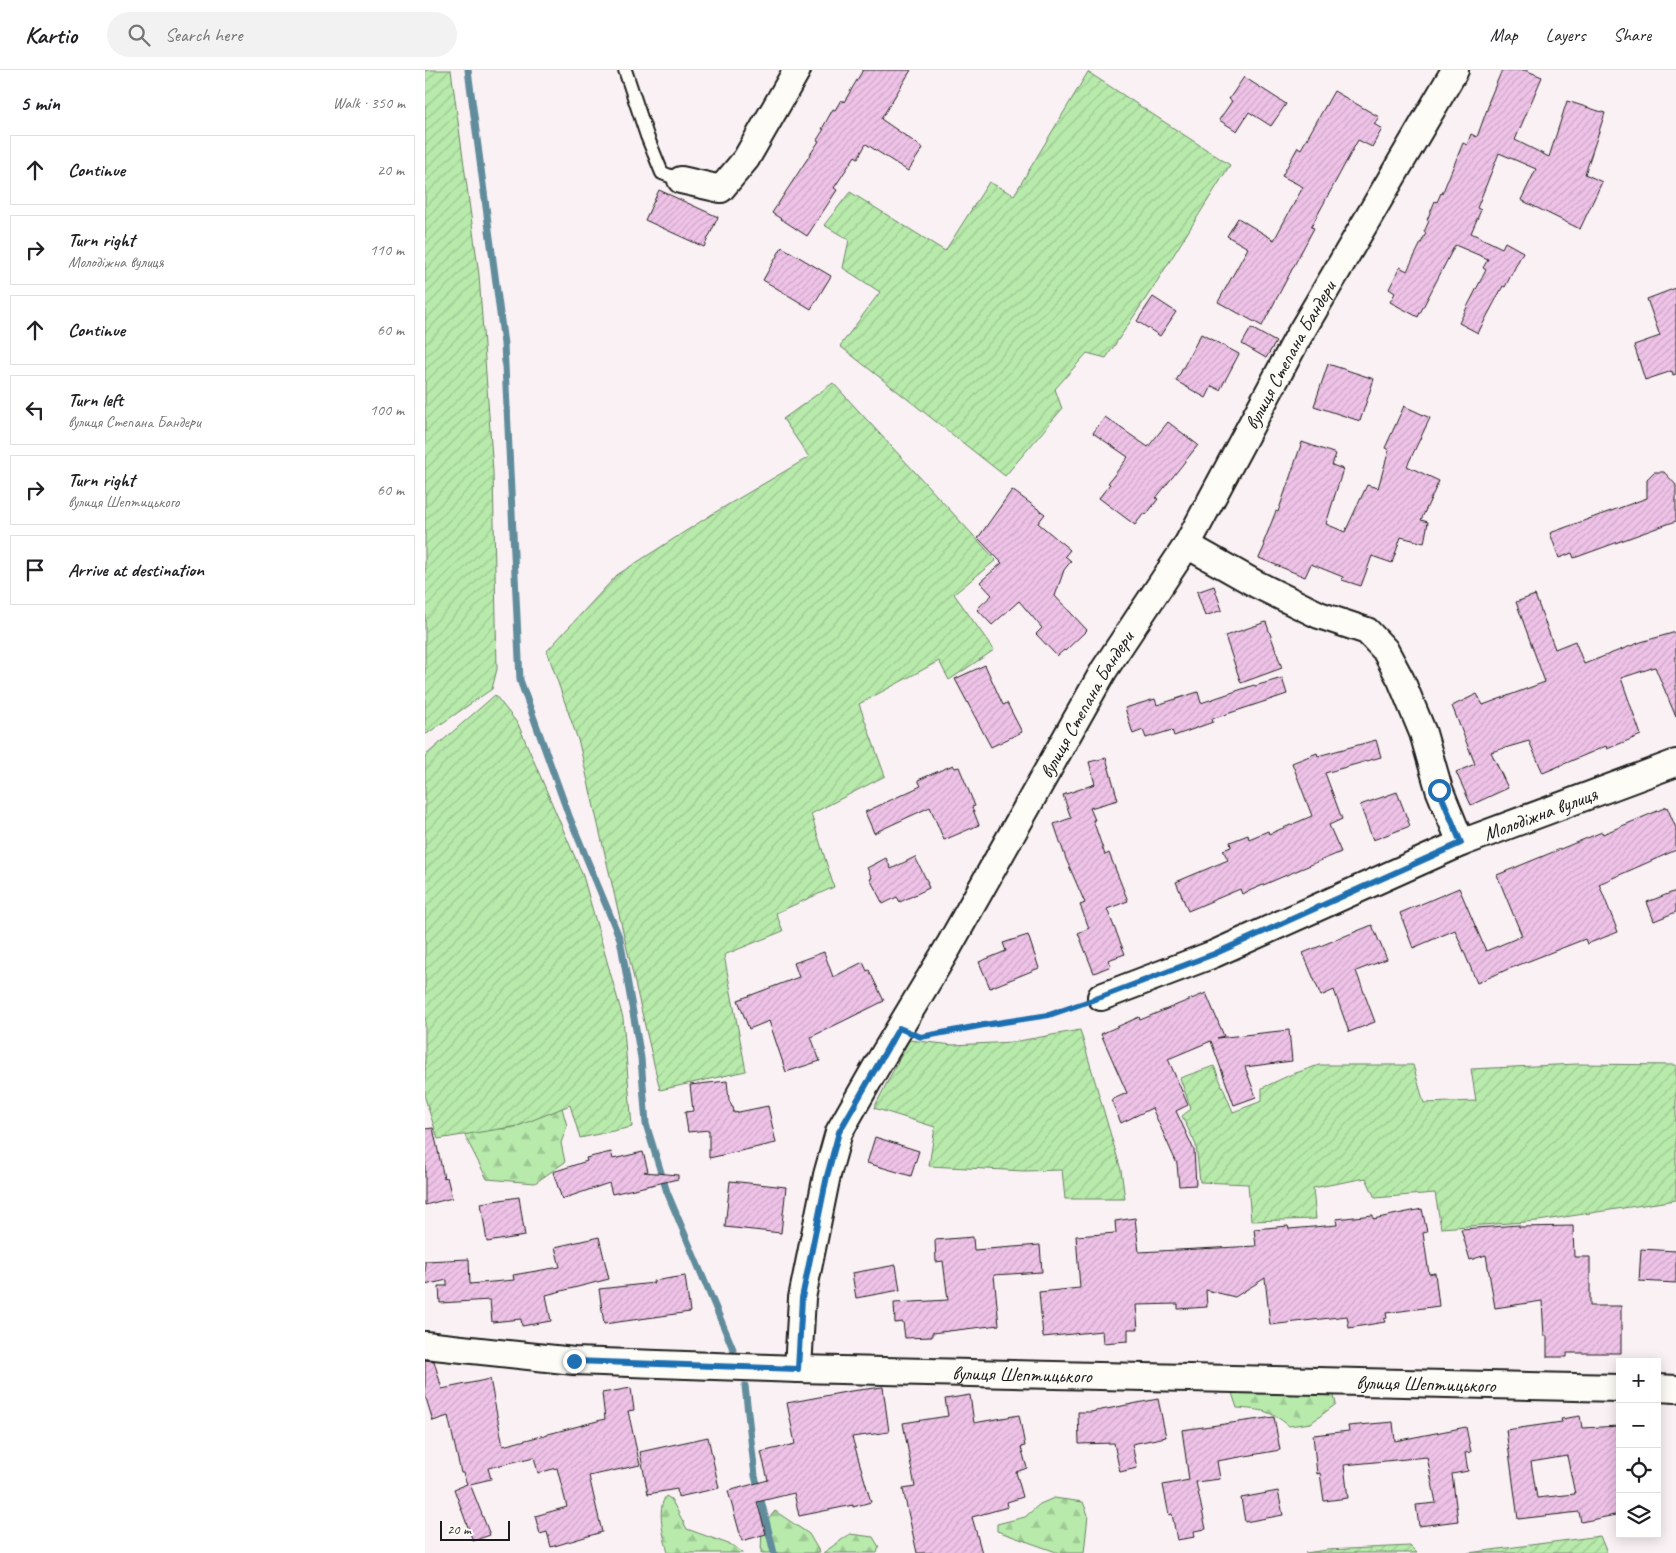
<!DOCTYPE html>
<html lang="en">
<head>
<meta charset="utf-8">
<style>
  body { margin:0; font-family:Caveat,sans-serif; background:#f2f2f2; color:#202124 }
  .controls { position:absolute; right:15px; bottom:15px; display:grid; overflow:hidden; border-radius:0px; box-shadow:0 2px 12px #0003 }
  .controls button { width:45px; height:45px; display:grid; place-items:center; padding:0; border:0; border-bottom:1px solid #e0e0e0; background:#fff; color:#202124; font:25px sans-serif }
  .scale { position:absolute; left:15px; bottom:12px; width:70px; box-sizing:border-box; padding-left:5px; border:2px solid #1c1c1c; border-top:0; font-size:14px; line-height:18px; white-space:nowrap; color:#1c1c1c; -webkit-text-stroke:4px #fdfcf7; paint-order:stroke }
  .stop { position:absolute; width:15px; height:15px; margin:-11px; border:4px solid #1f6fb2; border-radius:50%; background:#fff }
  .stop.end { background:#1f6fb2; border-color:#fff; box-shadow:0 1px 5px #0008 }
  .list { margin:0; padding:0; list-style:none }
  h2 { display:flex; justify-content:space-between; align-items:center; height:65px; margin:0; padding:0 20px; font-size:21px }
  h2 small { font-size:16px; font-weight:400; color:#757577 }
  .list li { display:grid; grid-template-columns:32px 1fr auto; gap:15px; align-items:center; box-sizing:border-box; height:70px; margin:0 10px 10px; padding:0 10px; border:1px solid #e0e0e0; border-radius:0px }
  .list b { display:block; font-size:19px; white-space:nowrap }
  .list p { margin:0; font-size:16px; white-space:nowrap; color:#757577 }
  .list em { font-size:16px; font-style:normal; color:#757577 }
  .icon { flex:none; width:28px; height:28px; fill:none; stroke:currentColor; stroke-width:2; stroke-linecap:round; stroke-linejoin:round }
  .map { position:relative; flex:none; width:1251px; height:1483px; overflow:hidden }
  header { display:flex; align-items:center; gap:30px; box-sizing:border-box; height:70px; padding:0 25px; background:#fff; border-bottom:1px solid #e0e0e0 }
  header strong { font-size:24px }
  nav { display:flex; gap:28px; margin-inline-start:auto; font-size:18px }
  .search { width:350px; height:45px; background:#f2f2f2; display:flex; align-items:center; gap:12px; box-sizing:border-box; padding:0 18px; border-radius:28px; color:#757577; font-size:19px }
  main { display:flex }
  aside { flex:1; background:#fff }
  .map>svg:first-child { display:block }
</style>
</head>
<body>
<header>
<strong>Kartio</strong>
<div class="search"><svg class="icon" aria-label="search" viewBox="0 0 24 24"><circle cx="10" cy="10" r="6"/><path d="M15 15l6 6"/></svg>Search here</div>
<nav><a>Map</a><a>Layers</a><a>Share</a></nav>
</header>
<main>
<aside>
<h2>5 min<small>Walk · 350 m</small></h2>
<ul class="list">
<li><svg class="icon" aria-label="ahead" viewBox="0 0 24 24"><path d="M12 20V5M6 11l6-6 6 6"/></svg><div><b>Continue</b></div><em>20 m</em></li>
<li><svg class="icon" aria-label="right" viewBox="0 0 24 24"><path d="M7 20v-9h11M14 6l5 5-5 5"/></svg><div><b>Turn right</b><p>Молодіжна вулиця</p></div><em>110 m</em></li>
<li><svg class="icon" aria-label="ahead" viewBox="0 0 24 24"><path d="M12 20V5M6 11l6-6 6 6"/></svg><div><b>Continue</b></div><em>60 m</em></li>
<li><svg class="icon" aria-label="left" viewBox="0 0 24 24"><path d="M17 20v-9H6M10 6l-5 5 5 5"/></svg><div><b>Turn left</b><p>вулиця Степана Бандери</p></div><em>100 m</em></li>
<li><svg class="icon" aria-label="right" viewBox="0 0 24 24"><path d="M7 20v-9h11M14 6l5 5-5 5"/></svg><div><b>Turn right</b><p>вулиця Шептицького</p></div><em>60 m</em></li>
<li><svg class="icon" aria-label="arrive" viewBox="0 0 24 24"><path d="M6 21V4h12l-3 4 3 4H6"/></svg><div><b>Arrive at destination</b></div></li>
</ul>
</aside>
<div class="map">
<svg width="1251" height="1483" viewBox="0 0 1251 1483">
  <defs>
    <pattern id="forest-firs" width="22" height="20" patternUnits="userSpaceOnUse" patternTransform="scale(1.25)"><rect width="22" height="20" fill="#b7eaab"/><path d="M5 1l3.5 6h-7zM16 11l3.5 6h-7z" fill="#9dc893"/></pattern>
    <pattern id="garden-furrows" width="10" height="10" patternUnits="userSpaceOnUse" patternTransform="scale(1.25)"><rect width="10" height="10" fill="#b7eaab"/><path d="M-1 1l2-2M0 10L10 0M9 11l2-2" fill="none" stroke="#9dc893"/></pattern>
    <pattern id="building-hatch" width="6" height="6" patternUnits="userSpaceOnUse" patternTransform="scale(1.25)"><rect width="6" height="6" fill="#efc3e8"/><path d="M-1 1l2-2M0 6l6-6M5 7l2-2" fill="none" stroke="#cca7c6"/></pattern>
  </defs>
  <rect width="100%" height="100%" fill="#faf1f4"/>
  <filter id="ink" filterUnits="userSpaceOnUse"><feTurbulence type="fractalNoise" baseFrequency=".02" numOctaves="2"/><feDisplacementMap in="SourceGraphic" scale="10" xChannelSelector="R" yChannelSelector="G"/><feConvolveMatrix kernelMatrix="1 2 1 2 8 2 1 2 1" color-interpolation-filters="sRGB"/></filter>
  <g filter="url(#ink)">
    <path fill="url(#forest-firs)" stroke="#6a8364" d="M 131,1035 L 137,1038 L 142,1056 L 136,1073 L 140,1092 L 110,1113 L 62,1109 L 41,1068 L 37,1057 L 82,1059 Z
      M 831,1317 L 908,1322 L 911,1334 L 886,1353 L 864,1356 C 845,1340 837,1340 812,1338 L 807,1323 Z
      M 241,1426 L 246,1429 L 262,1459 L 309,1476 L 318,1483 L 243,1483 C 239,1468 231,1439 241,1426 Z
      M 629,1428 L 658,1432 L 663,1445 L 659,1483 L 634,1483 L 572,1461 L 572,1454 L 600,1447 L 615,1434 Z
      M 350,1441 L 384,1464 L 395,1483 L 336,1483 L 337,1456 Z
      M 425,1464 L 448,1467 L 454,1477 L 452,1483 L 398,1483 Z"/>
    <path fill="url(#garden-furrows)" stroke="#6a8364" d="M 0,0 L 26,0 L 54,205 L 68,402 L 72,599 L 67,619 L 0,665 Z
      M 663,2 L 805,95 L 731,213 L 681,288 L 662,283 L 630,319 L 637,339 L 580,406 L 415,276 L 455,222 L 418,198 L 424,170 L 399,155 L 425,122 L 520,181 L 564,112 L 589,125 Z
      M 408,313 L 571,490 L 529,524 L 569,580 L 524,610 L 514,591 L 434,634 L 460,706 L 386,744 L 409,817 L 351,843 L 358,861 L 299,885 L 321,1001 L 235,1020 L 154,673 L 122,581 L 192,505 L 289,443 L 384,387 L 358,349 Z
      M 70,625 L 93,654 L 158,806 L 198,948 L 207,1057 L 155,1068 L 145,1035 L 93,1056 L 13,1069 L 0,1028 L 0,686 Z
      M 655,960 L 696,1100 L 700,1129 L 640,1129 L 637,1100 L 599,1101 L 504,1096 L 510,1057 L 449,1038 L 484,970 L 528,975 L 588,972 Z
      M 1152,994 L 1251,995 L 1251,1130 L 1113,1151 L 1016,1158 L 1010,1123 L 950,1128 L 941,1108 L 888,1118 L 891,1149 L 826,1151 L 823,1114 L 775,1112 L 771,1075 L 757,1046 L 766,1039 L 755,1008 L 789,996 L 808,1042 L 837,1031 L 837,1018 L 865,1005 L 894,995 L 988,995 L 999,1033 L 1051,1031 L 1046,999 Z
      M 1175,1466 L 1182,1483 L 1043,1483 Z
      M 985,1476 L 992,1483 L 880,1483 L 902,1480 Z"/>
    <g fill="none" stroke-linecap="round" stroke-linejoin="round">
      <path stroke="#618c9c" stroke-width="7" d="M 43,0 L 79,274 L 95,610 L 144,746 L 195,869 L 216,988 L 221,1054 L 242,1122 L 308,1279
        M 320,1316 L 330,1406 L 349,1483"/>
    </g>
    <path fill="url(#building-hatch)" stroke="#1c1c1c" fill-rule="evenodd" d="M 438,0 L 486,0 L 456,49 L 498,78 L 483,101 L 441,74 L 433,88 L 430,86 L 409,118 L 412,120 L 382,166 L 347,143 L 394,71 L 392,70 L 399,59 L 397,59 L 408,39 L 410,40 L 416,30 L 419,32 Z
      M 1077,0 L 1100,0 L 1117,7 L 1090,70 L 1124,87 L 1142,31 L 1180,43 L 1160,104 L 1177,112 L 1155,159 L 1096,130 L 1111,99 L 1074,83 L 1052,138 L 1056,140 L 1046,163 L 1077,178 L 1080,172 L 1098,182 L 1080,217 L 1078,216 L 1053,263 L 1034,253 L 1061,200 L 1058,198 L 1063,189 L 1030,175 L 993,247 L 965,232 L 970,223 L 964,219 L 975,197 L 982,201 L 1001,163 L 999,162 L 1004,151 L 1002,150 L 1010,131 L 1012,132 L 1016,123 L 1017,124 L 1038,73 L 1042,75 L 1046,64 L 1052,67 L 1064,34 L 1063,33 Z
      M 819,7 L 861,34 L 846,56 L 824,42 L 812,61 L 794,50 L 807,31 L 804,29 Z
      M 909,21 L 954,47 L 949,54 L 957,59 L 947,77 L 933,70 L 886,157 L 889,158 L 837,256 L 793,232 L 823,178 L 802,166 L 813,148 L 849,170 L 878,117 L 857,106 L 873,77 L 876,79 Z
      M 234,120 L 293,147 L 279,177 L 220,150 Z
      M 357,177 L 406,206 L 386,239 L 338,210 Z
      M 1251,218 L 1251,304 L 1248,305 L 1247,301 L 1220,310 L 1209,275 L 1235,266 L 1222,229 Z
      M 728,227 L 751,242 L 735,266 L 712,251 Z
      M 826,258 L 851,272 L 841,288 L 817,274 Z
      M 776,264 L 814,284 L 795,320 L 787,316 L 781,328 L 751,311 Z
      M 903,294 L 949,309 L 935,351 L 889,336 Z
      M 979,336 L 1005,348 L 982,396 L 1014,411 L 996,450 L 1003,452 L 999,473 L 976,467 L 967,493 L 947,486 L 936,516 L 917,510 L 918,507 L 886,494 L 880,507 L 834,488 L 840,475 L 838,474 L 851,441 L 853,442 L 877,372 L 911,384 L 907,395 L 918,399 L 901,454 L 920,462 L 942,415 L 953,418 L 964,380 L 960,378 Z
      M 680,347 L 723,377 L 743,352 L 773,375 L 731,428 L 733,429 L 721,445 L 719,443 L 710,455 L 674,428 L 685,414 L 683,413 L 703,387 L 668,363 Z
      M 1229,402 L 1239,402 L 1251,415 L 1251,451 L 1149,488 L 1147,483 L 1134,488 L 1125,463 L 1222,428 L 1222,409 Z
      M 587,420 L 620,444 L 613,453 L 645,480 L 640,486 L 646,491 L 639,500 L 630,526 L 662,560 L 640,581 L 639,580 L 632,586 L 611,564 L 617,558 L 594,531 L 567,555 L 552,539 L 567,525 L 555,512 L 577,493 L 553,468 Z
      M 789,516 L 797,540 L 780,546 L 772,522 Z
      M 1110,525 L 1130,579 L 1150,571 L 1159,594 L 1216,572 L 1251,562 L 1251,647 L 1230,597 L 1196,608 L 1216,665 L 1182,679 L 1181,676 L 1118,703 L 1104,671 L 1066,682 L 1083,718 L 1046,735 L 1031,702 L 1050,694 L 1027,636 L 1052,624 L 1058,635 L 1120,612 L 1091,532 Z
      M 841,552 L 857,598 L 816,613 L 800,566 Z
      M 560,595 L 578,635 L 582,633 L 597,662 L 566,677 L 530,609 Z
      M 857,608 L 862,624 L 787,649 L 788,652 L 749,666 L 747,660 L 721,668 L 718,660 L 708,664 L 700,638 L 730,629 L 732,635 L 773,622 L 776,633 L 829,615 L 830,616 Z
      M 951,670 L 956,687 L 900,703 L 917,749 L 904,755 L 916,782 L 817,824 L 815,819 L 763,841 L 751,812 L 803,790 L 798,780 L 806,777 L 805,772 L 823,765 L 824,769 L 843,761 L 844,764 L 887,746 L 867,693 L 892,683 L 893,686 Z
      M 681,688 L 693,730 L 665,738 L 670,750 L 668,750 L 680,785 L 684,783 L 703,831 L 682,839 L 700,884 L 683,890 L 686,896 L 669,903 L 653,863 L 664,858 L 655,835 L 660,833 L 641,789 L 629,754 L 646,748 L 638,725 L 670,714 L 664,692 Z
      M 528,695 L 530,698 L 534,697 L 550,736 L 547,737 L 554,755 L 519,770 L 505,737 L 449,763 L 440,742 L 496,716 L 493,710 Z
      M 972,722 L 985,756 L 948,770 L 935,735 Z
      M 1242,737 L 1251,758 L 1251,780 L 1174,814 L 1193,862 L 1162,874 L 1160,869 L 1081,900 L 1052,913 L 1030,860 L 988,878 L 975,843 L 1034,818 L 1061,881 L 1097,866 L 1072,805 L 1177,762 L 1178,764 Z
      M 490,787 L 503,813 L 502,813 L 504,818 L 475,832 L 472,827 L 458,834 L 445,809 L 447,808 L 442,798 L 461,788 L 466,799 Z
      M 1251,821 L 1251,842 L 1229,851 L 1222,832 Z
      M 947,855 L 962,889 L 931,901 L 950,952 L 924,962 L 909,920 L 896,926 L 878,883 Z
      M 603,865 L 614,898 L 565,918 L 554,892 L 581,881 L 578,873 Z
      M 399,882 L 408,907 L 438,892 L 442,901 L 444,900 L 459,931 L 386,967 L 395,991 L 361,1002 L 344,951 L 324,959 L 313,930 L 374,907 L 369,893 Z
      M 781,923 L 799,966 L 792,968 L 864,960 L 867,991 L 820,997 L 831,1027 L 809,1035 L 786,971 L 743,989 L 763,1035 L 751,1041 L 769,1080 L 771,1115 L 754,1116 L 752,1094 L 727,1038 L 696,1053 L 686,1030 L 702,1023 L 676,964 L 714,947 L 715,950 Z
      M 302,1011 L 304,1030 L 307,1037 L 308,1037 L 309,1043 L 343,1036 L 351,1073 L 284,1088 L 284,1060 L 263,1062 L 260,1042 L 268,1041 L 265,1015 Z
      M 8,1058 L 19,1108 L 22,1107 L 27,1128 L 0,1135 L 0,1059 Z
      M 450,1067 L 494,1081 L 486,1106 L 442,1093 Z
      M 186,1082 L 188,1089 L 218,1082 L 223,1101 L 219,1102 L 253,1105 L 253,1109 L 187,1124 L 184,1113 L 137,1129 L 128,1102 L 162,1091 L 161,1088 Z
      M 305,1111 L 361,1117 L 356,1163 L 300,1157 Z
      M 94,1127 L 100,1166 L 62,1172 L 56,1133 Z
      M 997,1139 L 1002,1162 L 998,1163 L 1004,1204 L 1010,1203 L 1014,1236 L 961,1243 L 962,1248 L 959,1249 L 960,1252 L 924,1258 L 922,1246 L 845,1255 L 840,1208 L 810,1227 L 781,1220 L 782,1237 L 753,1239 L 753,1234 L 711,1235 L 713,1259 L 703,1259 L 703,1271 L 678,1273 L 677,1261 L 618,1267 L 614,1222 L 655,1218 L 651,1166 L 691,1163 L 690,1151 L 710,1148 L 714,1182 L 831,1176 L 829,1159 L 863,1156 L 864,1159 L 912,1155 L 911,1149 L 948,1145 L 948,1149 Z
      M 1094,1155 L 1094,1157 L 1148,1156 L 1149,1187 L 1165,1187 L 1165,1236 L 1196,1236 L 1196,1283 L 1142,1283 L 1142,1287 L 1122,1287 L 1122,1266 L 1119,1266 L 1117,1231 L 1070,1238 L 1061,1185 L 1045,1190 L 1036,1159 Z
      M 174,1167 L 184,1209 L 121,1225 L 126,1251 L 97,1256 L 96,1249 L 67,1252 L 65,1230 L 15,1233 L 14,1216 L 22,1216 L 22,1210 L 0,1215 L 0,1191 L 44,1189 L 45,1214 L 89,1210 L 88,1205 L 135,1197 L 130,1177 Z
      M 548,1167 L 549,1180 L 615,1175 L 617,1202 L 569,1205 L 574,1255 L 507,1263 L 507,1267 L 480,1268 L 478,1252 L 470,1253 L 469,1233 L 523,1230 L 518,1191 L 511,1192 L 510,1170 Z
      M 1216,1179 L 1251,1181 L 1251,1213 L 1214,1211 Z
      M 471,1195 L 475,1220 L 431,1228 L 427,1203 Z
      M 260,1206 L 265,1242 L 179,1254 L 174,1219 L 229,1213 L 228,1211 Z
      M 0,1290 L 9,1291 L 17,1319 L 65,1309 L 78,1376 L 180,1349 L 177,1323 L 206,1318 L 209,1340 L 203,1341 L 215,1395 L 164,1406 L 177,1462 L 126,1477 L 122,1462 L 115,1464 L 110,1446 L 142,1437 L 132,1398 L 113,1403 L 109,1387 L 63,1398 L 66,1409 L 45,1414 L 65,1465 L 48,1471 L 29,1419 L 42,1414 L 38,1403 L 36,1403 L 23,1346 L 8,1351 L 0,1325 Z
      M 458,1317 L 464,1362 L 427,1367 L 446,1432 L 428,1437 L 428,1435 L 374,1446 L 369,1423 L 332,1432 L 341,1464 L 317,1471 L 303,1421 L 343,1410 L 336,1382 L 370,1374 L 362,1333 L 426,1321 Z
      M 545,1325 L 549,1353 L 594,1345 L 600,1376 L 596,1377 L 602,1398 L 591,1402 L 598,1427 L 582,1432 L 583,1437 L 547,1447 L 557,1483 L 492,1483 L 478,1419 L 490,1417 L 478,1353 L 523,1346 L 520,1329 Z
      M 733,1329 L 741,1367 L 707,1374 L 712,1398 L 695,1402 L 689,1373 L 654,1374 L 653,1342 L 666,1342 Z
      M 1155,1346 L 1157,1358 L 1195,1356 L 1195,1444 L 1156,1452 L 1154,1442 L 1093,1449 L 1081,1360 L 1137,1352 L 1136,1349 ZM 1142,1386 L 1150,1424 L 1112,1428 L 1106,1392 Z
      M 849,1347 L 855,1380 L 792,1391 L 795,1409 L 771,1412 L 781,1459 L 769,1461 L 770,1467 L 752,1470 L 747,1444 L 744,1445 L 738,1415 L 764,1410 L 757,1360 Z
      M 968,1352 L 970,1371 L 1041,1357 L 1046,1382 L 1040,1383 L 1043,1401 L 1027,1404 L 1033,1451 L 994,1456 L 991,1435 L 1011,1433 L 1002,1387 L 919,1395 L 923,1428 L 899,1431 L 895,1403 L 892,1404 L 888,1365 L 924,1361 L 923,1356 Z
      M 283,1367 L 294,1418 L 253,1427 L 252,1419 L 223,1424 L 215,1382 Z
      M 853,1421 L 858,1445 L 820,1452 L 816,1428 Z"/>
    <g fill="none" stroke-linecap="round" stroke-linejoin="round">
      <defs>
        <path id="service" d="M 200,0 L 222,66 L 237,103 L 256,110"/>
        <g id="minor">
          <path d="M 256,110 L 296,119 L 321,89 L 372,0"/>
          <path d="M 762,475 L 831,514 L 894,545 L 942,561 L 960,580 L 976,610 L 998,663 L 1014,719 L 1036,773"/>
          <path id="s1" d="M 676,927 L 789,884 L 1036,773 L 1251,693"/>
          <path id="s2" d="M 0,1275 L 149,1291 L 373,1299 L 1195,1318"/>
          <path id="s3" d="M 373,1299 L 377,1228 L 402,1105 L 414,1062 L 450,999 L 524,876 L 679,600 L 762,475 L 872,269 L 1030,0"/>
          <path d="M 1232,1318 L 1251,1319"/>
        </g>
      </defs>
      <use href="#service" stroke="#1c1c1c" stroke-width="16"/>
      <use href="#minor" stroke="#1c1c1c" stroke-width="30"/>
      <path stroke="#1c1c1c" stroke-width="3" stroke-dasharray="1 4" stroke-linecap="butt" d="M 498,966 L 559,955 L 623,945 L 654,935"/>
      <use href="#service" stroke="#fdfcf7" stroke-width="12"/>
      <use href="#minor" stroke="#fdfcf7" stroke-width="26"/>
    </g>
  </g>
  <g fill="none" stroke-linecap="round" stroke-linejoin="round" filter="url(#ink)">
    <path stroke="#1f6fb2" stroke-width="6" d="M 149,1291 L 373,1299 L 377,1228 L 402,1106 L 414,1062 L 474,958 L 496,967 L 559,955 L 624,945 L 676,927 L 789,884 L 1036,773 L 1014,720"/>
  </g>
  <g text-anchor="middle" dominant-baseline="central" stroke-width="4.5" stroke-linejoin="round" paint-order="stroke">
    <g font-size="20" fill="#1c1c1c" stroke="#fdfcf7">
      <text stroke="none"><textPath href="#s3" startOffset="1140">вулиця Степана Бандери</textPath></text>
      <text stroke="none"><textPath href="#s3" startOffset="735">вулиця Степана Бандери</textPath></text>
      <text stroke="none"><textPath href="#s1" startOffset="476">Молодіжна вулиця</textPath></text>
      <text stroke="none"><textPath href="#s2" startOffset="598">вулиця Шептицького</textPath></text>
      <text stroke="none"><textPath href="#s2" startOffset="1002">вулиця Шептицького</textPath></text>
    </g>
  </g>
</svg>
<div class="controls">
<button>+</button>
<button>−</button>
<button><svg class="icon" aria-label="locate" viewBox="0 0 24 24"><circle cx="12" cy="12" r="6"/><path d="M12 2v4M12 18v4M2 12h4M18 12h4"/></svg></button>
<button><svg class="icon" aria-label="layers" viewBox="0 0 24 24"><path d="M12 4l9 5-9 5-9-5zM3 14l9 5 9-5"/></svg></button>
</div>
<div class="scale">20 m</div>
<div class="stop" style="left:1014px;top:720px"></div>
<div class="stop end" style="left:149px;top:1291px"></div>
</div>
</main>
</body>
</html>
